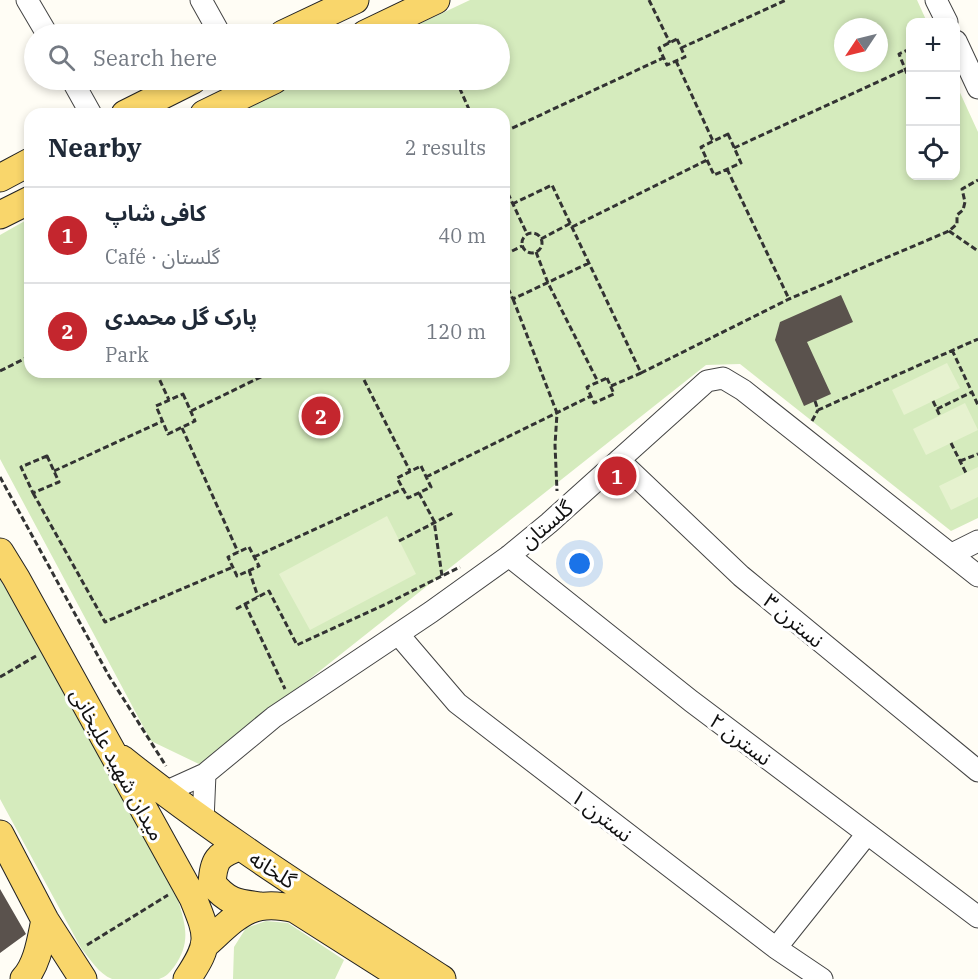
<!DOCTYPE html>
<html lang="en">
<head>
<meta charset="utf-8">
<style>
  body { margin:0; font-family:"IBM Plex Serif","Noto Sans Arabic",serif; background:#f2f2f3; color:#1f2937 }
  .controls { position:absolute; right:18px; top:18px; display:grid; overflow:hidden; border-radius:12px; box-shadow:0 3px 9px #0003 }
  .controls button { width:54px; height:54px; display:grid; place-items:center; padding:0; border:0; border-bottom:2px solid #e0e1e3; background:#fff; color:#1f2937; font:30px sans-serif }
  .compass { position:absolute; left:834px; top:18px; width:54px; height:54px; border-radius:50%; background:#fff; box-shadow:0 3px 9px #0003; rotate:235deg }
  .you { position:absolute; left:580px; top:564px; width:21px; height:21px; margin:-15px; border:4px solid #fff; border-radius:50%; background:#1a73e8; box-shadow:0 0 0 9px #1a73e833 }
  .badge { display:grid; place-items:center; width:39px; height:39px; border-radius:50%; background:#c4262e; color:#fff; font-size:20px; font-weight:700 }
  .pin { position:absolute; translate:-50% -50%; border:3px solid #fff; box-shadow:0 2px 6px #0006 }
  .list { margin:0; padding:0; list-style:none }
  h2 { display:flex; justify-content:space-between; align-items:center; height:78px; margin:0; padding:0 24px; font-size:26px }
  h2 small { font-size:20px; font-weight:400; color:#747a83 }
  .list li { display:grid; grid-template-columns:39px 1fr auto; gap:18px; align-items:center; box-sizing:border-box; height:96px; padding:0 24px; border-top:2px solid #e0e1e3 }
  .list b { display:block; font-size:22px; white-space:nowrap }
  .list p { margin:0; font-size:20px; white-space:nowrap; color:#747a83 }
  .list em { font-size:20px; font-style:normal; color:#747a83 }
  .icon { flex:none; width:33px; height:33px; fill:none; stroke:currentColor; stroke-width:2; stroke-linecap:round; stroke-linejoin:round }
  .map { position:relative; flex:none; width:978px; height:979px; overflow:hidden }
  .search { position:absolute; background:#fff; box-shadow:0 3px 9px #0003; left:24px; top:24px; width:486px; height:66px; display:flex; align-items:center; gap:15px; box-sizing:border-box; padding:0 21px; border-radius:33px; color:#747a83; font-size:22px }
  .panel { position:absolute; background:#fff; box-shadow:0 3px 9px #0003; left:24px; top:108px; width:486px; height:270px; border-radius:18px }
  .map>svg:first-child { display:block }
</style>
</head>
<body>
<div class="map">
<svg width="978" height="979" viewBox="0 0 978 979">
  <rect width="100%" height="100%" fill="#fffdf5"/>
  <path fill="#d5ebbd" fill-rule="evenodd" d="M 470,0 L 917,0 L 927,22 L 910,22 L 910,176 L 956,176 L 956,84 L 978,132 L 978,518 L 951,531 L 740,364 L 706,365 L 201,765 L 151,741 L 0,459 L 0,235 L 30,218 L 30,372 L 504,372 L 504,114 L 231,114 L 304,80 L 500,80 L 500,34 L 398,34 ZM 843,27 L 879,27 L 879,63 L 843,63 Z
    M 0,580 L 21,613 L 178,900 C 186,926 191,943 174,967 C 170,972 166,977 159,979 C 147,979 125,979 112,979 C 99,974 90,959 81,948 L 0,799 Z
    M 266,921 L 288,923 L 344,960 L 335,979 L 233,979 L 234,947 L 246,928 Z"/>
  <path fill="#e6f2cf" d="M 947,363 L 960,388 L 904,415 L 892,390 Z
    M 965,403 L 978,430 L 926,455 L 913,429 Z
    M 978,467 L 978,497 L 951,510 L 939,486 Z
    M 387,516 L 416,574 L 310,630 L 279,574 Z"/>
  <path fill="#5a524d" d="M 841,295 L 853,322 L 807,342 L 831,394 L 804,406 L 775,340 L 780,322 Z
    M 0,889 L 26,934 L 0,953 Z"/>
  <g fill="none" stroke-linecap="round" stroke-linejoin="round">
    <defs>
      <path id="minor" d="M 27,0 L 47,34
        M 201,0 L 220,34
        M 936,0 L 947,22
        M 956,41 L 978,88
        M 72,80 L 91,114
        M 619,460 L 741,576 L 978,771
        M 952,554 L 978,541
        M 509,556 L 691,701 L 978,917
        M 398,634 L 457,703 L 776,948 L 822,979
        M 163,793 L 205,774 L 274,717 L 431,612 L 509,556 L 549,523 L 707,381 L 723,378 L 743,390 L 978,576
        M 203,821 L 205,774
        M 776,948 L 867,834"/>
      <path id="major" d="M 283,34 L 355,0
        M 365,34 L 436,0
        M 125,114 L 193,80
        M 204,114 L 274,80
        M 0,178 L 30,162
        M 0,215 L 30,200
        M 0,552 L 16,578 L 193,898 C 209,937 211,943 187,979
        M 122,759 C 223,840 333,908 442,979
        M 0,834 L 45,920 L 83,979
        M 239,847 C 217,855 214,860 212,883 C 227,902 237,903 260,906
        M 207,943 C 238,915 251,898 295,909 L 405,979
        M 24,979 C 38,964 41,938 45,920"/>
    </defs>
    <use href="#minor" stroke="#444" stroke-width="23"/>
    <use href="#major" stroke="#222" stroke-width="29"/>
    <path stroke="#333" stroke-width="3" stroke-dasharray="6 3" stroke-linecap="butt" d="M 649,0 L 670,43
      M 431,25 L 435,34
      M 677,39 L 685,57 L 667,65 L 659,48 Z
      M 681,48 L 786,0
      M 910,49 L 899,54 L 910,81
      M 676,61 L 713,141
      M 456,80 L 471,114
      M 504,132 L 663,58
      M 728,134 L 741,163 L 714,175 L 701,147 Z
      M 734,148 L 906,69
      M 727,169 L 789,299
      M 504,185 L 527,234
      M 504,208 L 552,185 L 641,373 L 789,299 L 949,231 L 957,224 L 957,215 L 963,210 L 965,202 L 962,189 L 978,180
      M 572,227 L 707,160
      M 949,231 L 978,251
      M522 243a10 10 0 1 1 20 0a10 10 0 1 1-20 0Z
      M 541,239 L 571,223
      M 536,252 L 548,283 L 598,382
      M 504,255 L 522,246
      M 504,280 L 513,299 L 589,263
      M 513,299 L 557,413 L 555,445 L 557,491
      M 952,350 L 978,405
      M 0,371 L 30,356
      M 156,372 L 169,400
      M 360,372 L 410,471
      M 607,378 L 614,394 L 594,403 L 587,387 Z
      M 611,386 L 641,373
      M 183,394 L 195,421 L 168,434 L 156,406 Z
      M 815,401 L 818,410 L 978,339
      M 933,401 L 940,416
      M 937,409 L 972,392
      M 191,411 L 271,372
      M 812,421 L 818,410
      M 182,428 L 238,552
      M 951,443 L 966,473
      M 47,456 L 59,482 L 33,493 L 21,467 Z
      M 960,461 L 978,454
      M 421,466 L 431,487 L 408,498 L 397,478 Z
      M 54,471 L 163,421
      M 0,477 L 109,676 L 166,766
      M 426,477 L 591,396
      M 33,493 L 105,622 L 233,567
      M 419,493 L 434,521 L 442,576
      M 399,541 L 453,513
      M 249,547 L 259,566 L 237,576 L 228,557 Z
      M 254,557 L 403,489
      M 249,570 L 258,597
      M 245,604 L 285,689
      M 236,609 L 269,591 L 297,645 L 388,603 L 460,567
      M 0,677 L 36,656
      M 87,945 L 168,895"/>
    <use href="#minor" stroke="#fff" stroke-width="21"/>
    <use href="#major" stroke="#f9d66b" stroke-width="27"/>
  </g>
  <g text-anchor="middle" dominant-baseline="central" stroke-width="6" stroke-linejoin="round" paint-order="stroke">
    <g font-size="21" fill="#111" stroke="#fff">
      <text transform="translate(546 524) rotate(-40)">گلستان</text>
      <text transform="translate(794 620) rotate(40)">نسترن ۳</text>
      <text transform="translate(741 739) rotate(37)">نسترن ۲</text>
      <text transform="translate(118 764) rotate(61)">میدان شهید علیخانی</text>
      <text transform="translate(602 815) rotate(38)">نسترن ۱</text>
      <text transform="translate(273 869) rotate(33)">گلخانه</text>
    </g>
  </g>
</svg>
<div class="controls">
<button>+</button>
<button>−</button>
<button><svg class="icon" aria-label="locate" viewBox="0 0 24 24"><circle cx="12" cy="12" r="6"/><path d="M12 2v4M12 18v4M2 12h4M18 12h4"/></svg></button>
</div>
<svg class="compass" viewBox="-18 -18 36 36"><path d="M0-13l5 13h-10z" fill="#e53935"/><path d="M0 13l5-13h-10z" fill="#747a83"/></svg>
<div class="you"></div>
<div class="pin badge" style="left:617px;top:476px">1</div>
<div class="pin badge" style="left:321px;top:416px">2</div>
<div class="search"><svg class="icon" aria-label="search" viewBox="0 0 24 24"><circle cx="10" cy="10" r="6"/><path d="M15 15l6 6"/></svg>Search here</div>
<section class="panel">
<h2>Nearby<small>2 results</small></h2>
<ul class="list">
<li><span class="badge">1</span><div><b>کافی شاپ</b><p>Café · گلستان</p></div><em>40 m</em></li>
<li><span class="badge">2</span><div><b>پارک گل محمدی</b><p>Park</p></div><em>120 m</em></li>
</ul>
</section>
</div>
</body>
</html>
